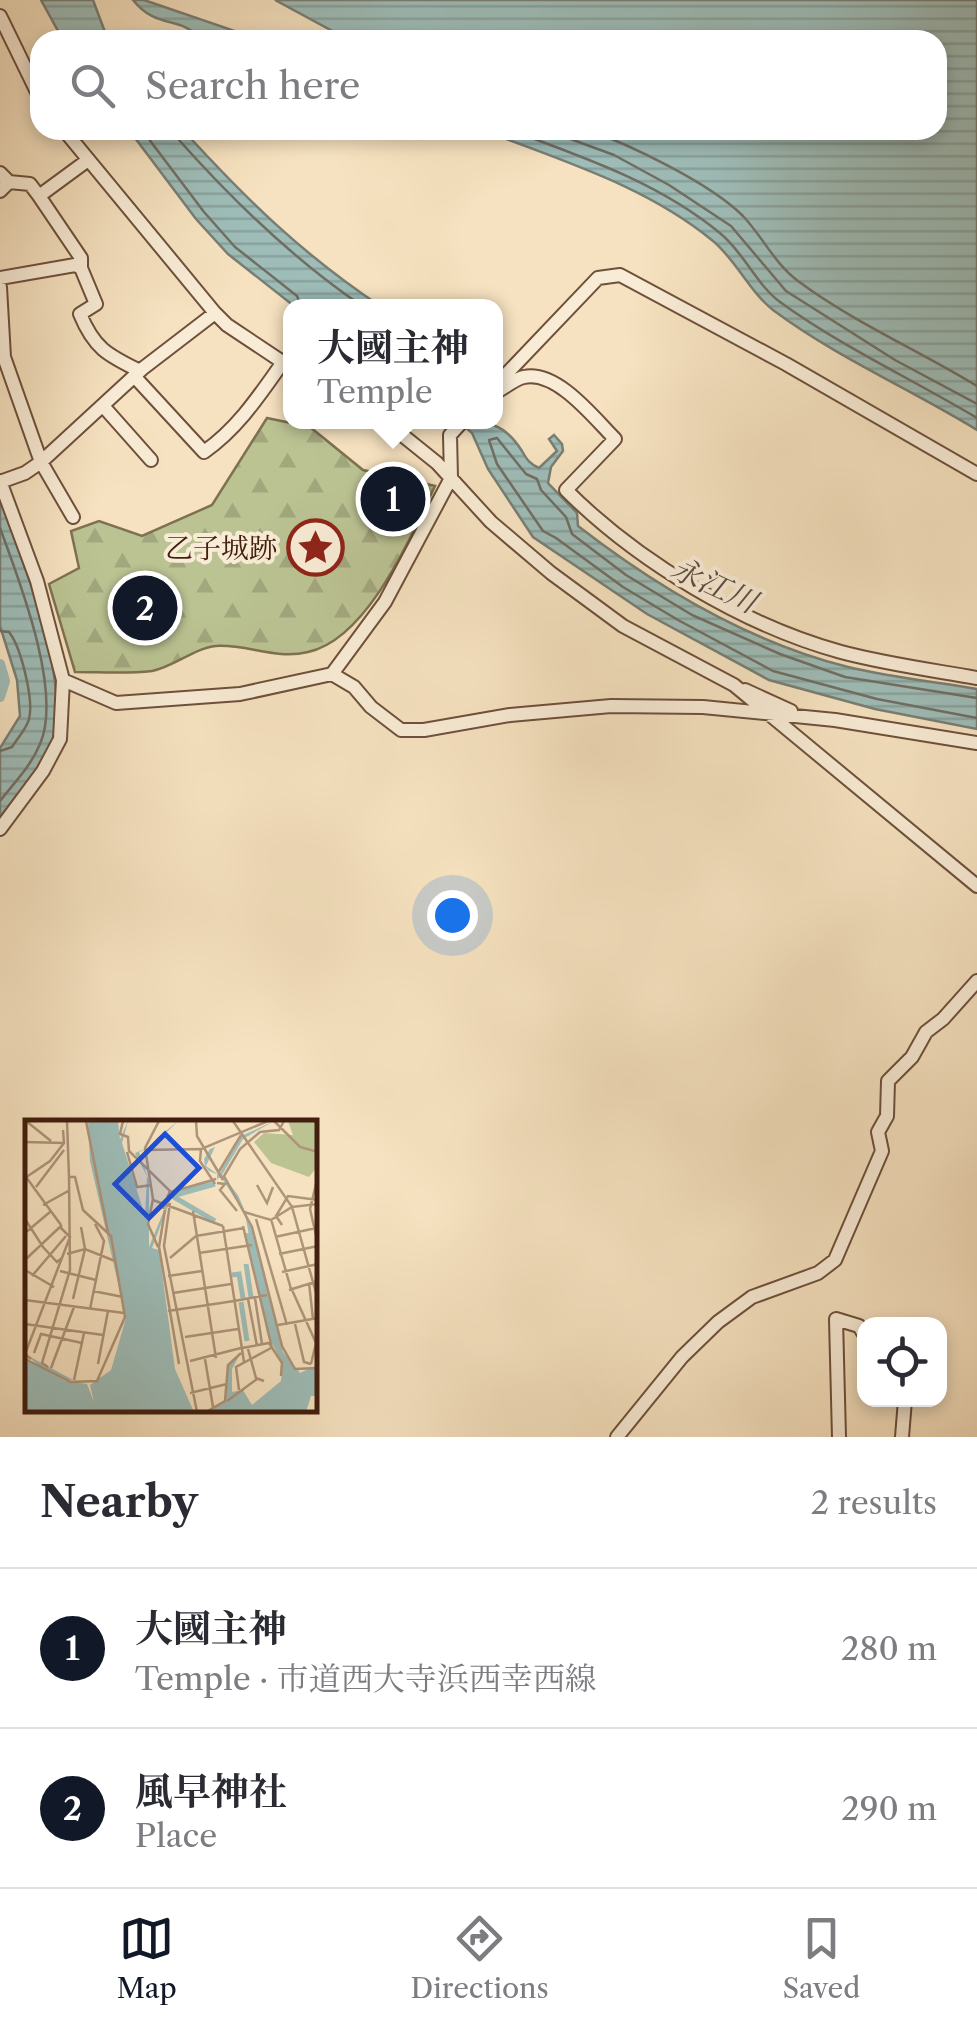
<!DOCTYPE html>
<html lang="en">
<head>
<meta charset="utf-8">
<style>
  body { margin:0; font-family:"Libre Caslon Text","Noto Serif JP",serif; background:#f7f7f7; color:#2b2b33 }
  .controls { position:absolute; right:30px; bottom:30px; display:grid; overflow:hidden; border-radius:20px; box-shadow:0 5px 15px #0003 }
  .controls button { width:90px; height:90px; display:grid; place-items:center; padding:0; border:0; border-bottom:2px solid #e1e1e2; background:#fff; color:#2b2b33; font:50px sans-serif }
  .you { position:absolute; left:452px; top:915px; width:35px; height:35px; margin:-25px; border:8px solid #fff; border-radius:50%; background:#1a73e8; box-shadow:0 0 0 15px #1a73e833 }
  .badge { display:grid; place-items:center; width:65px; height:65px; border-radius:50%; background:#111827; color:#fff; font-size:32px; font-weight:700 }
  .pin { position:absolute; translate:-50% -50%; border:5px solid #fff; box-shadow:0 2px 10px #0006 }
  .popup { position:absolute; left:283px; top:299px; width:220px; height:130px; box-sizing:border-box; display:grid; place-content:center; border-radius:20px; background:#fff; filter:drop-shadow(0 2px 8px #0005); font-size:32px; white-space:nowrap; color:#7c7c81 }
  .popup b { font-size:38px; color:#2b2b33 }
  .popup::after { content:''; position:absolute; left:50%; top:100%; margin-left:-20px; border:20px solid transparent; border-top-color:#fff }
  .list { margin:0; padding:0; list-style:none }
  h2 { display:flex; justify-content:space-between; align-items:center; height:130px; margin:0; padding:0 40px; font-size:42px }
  h2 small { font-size:32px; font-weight:400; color:#7c7c81 }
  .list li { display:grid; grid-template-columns:65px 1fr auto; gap:30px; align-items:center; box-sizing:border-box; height:160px; padding:0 40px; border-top:2px solid #e1e1e2 }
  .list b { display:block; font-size:38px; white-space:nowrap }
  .list p { margin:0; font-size:32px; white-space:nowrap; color:#7c7c81 }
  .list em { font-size:32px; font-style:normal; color:#7c7c81 }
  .icon { flex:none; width:55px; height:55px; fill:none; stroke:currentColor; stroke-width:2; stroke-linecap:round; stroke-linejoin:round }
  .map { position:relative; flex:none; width:977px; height:1437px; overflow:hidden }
  .search { position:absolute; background:#fff; box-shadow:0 5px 15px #0003; left:30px; right:30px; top:30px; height:110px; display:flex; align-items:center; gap:25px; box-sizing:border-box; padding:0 35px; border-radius:30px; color:#7c7c81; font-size:38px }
  .sheet { height:450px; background:#fff }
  nav { display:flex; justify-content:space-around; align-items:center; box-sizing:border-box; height:140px; border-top:2px solid #e1e1e2; background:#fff; font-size:28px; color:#7c7c81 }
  nav a { display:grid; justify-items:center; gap:5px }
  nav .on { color:#111827 }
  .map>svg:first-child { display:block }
</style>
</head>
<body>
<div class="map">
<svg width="977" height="1437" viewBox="0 0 977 1437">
  <defs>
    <pattern id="forest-firs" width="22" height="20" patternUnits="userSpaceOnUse" patternTransform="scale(2.5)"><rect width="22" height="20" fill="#bbc393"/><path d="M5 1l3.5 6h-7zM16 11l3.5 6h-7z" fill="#a2a77e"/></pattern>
    <pattern id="water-rules" width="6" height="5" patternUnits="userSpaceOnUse" patternTransform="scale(2.5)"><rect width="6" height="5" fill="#9ebdb8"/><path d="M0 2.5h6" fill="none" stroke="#89a29d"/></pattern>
  </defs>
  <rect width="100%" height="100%" fill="#f6e2c0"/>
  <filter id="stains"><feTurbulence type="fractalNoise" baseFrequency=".002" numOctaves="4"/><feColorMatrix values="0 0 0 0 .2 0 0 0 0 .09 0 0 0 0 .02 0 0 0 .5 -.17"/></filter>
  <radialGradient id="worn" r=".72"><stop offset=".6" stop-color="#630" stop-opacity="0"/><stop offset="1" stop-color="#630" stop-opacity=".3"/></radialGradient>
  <path fill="url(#forest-firs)" stroke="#7e7151" stroke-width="2.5" d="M 267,418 L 310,427 L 363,470 L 435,486 C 411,536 368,639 308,652 C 276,660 247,644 216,646 C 194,648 174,667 152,671 C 127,674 100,672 75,672 L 49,584 L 79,568 L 71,531 L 99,521 L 142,536 L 212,505 Z"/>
  <path fill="url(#water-rules)" stroke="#797e74" stroke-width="2.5" d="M 41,0 L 93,0 L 108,40 L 63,40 Z
    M 133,0 L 144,0 L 261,40 L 196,40 L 199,37 C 179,16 156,29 133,0 Z
    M 275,0 L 977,0 L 977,430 C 910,389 836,357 773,310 C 749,291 736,260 713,241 C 651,190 575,165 501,137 L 491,130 L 937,130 L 937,40 L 349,40 Z
    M 129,130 L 183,130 C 247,200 301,253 380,306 L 294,306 L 228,254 L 196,219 Z
    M 459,422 C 490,422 504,423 522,451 C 527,460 530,464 539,468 L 557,451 L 549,439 L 554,435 L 562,444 L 563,451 L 551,467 L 548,483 L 577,513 L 578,526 C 658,588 749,642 848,667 C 890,677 935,682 977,689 L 977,729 L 875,709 L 769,680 L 647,614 L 533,537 L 488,469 L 472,433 Z
    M 0,499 C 22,560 75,685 50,747 C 39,773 17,795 0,817 L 0,748 L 20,716 L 17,680 L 0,626 Z"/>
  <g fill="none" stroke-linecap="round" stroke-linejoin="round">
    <path stroke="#706e64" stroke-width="2.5" d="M 142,130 L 204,212 L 235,247 L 297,296 L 301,306
      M 177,130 L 179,140 C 235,203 293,259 362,306
      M 510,130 C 583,157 660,183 721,234 C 744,253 756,284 780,302 C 842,347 912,379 977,418
      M 546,130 L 614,155 L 669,185 L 731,226 L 786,291 L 895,360 L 977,404
      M 589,130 C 632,146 710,183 743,216 C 762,236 775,264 798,281 C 853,322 918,350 977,386
      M 0,528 C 19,580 63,692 40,744 C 31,766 14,783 0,801
      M 0,631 L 9,632 C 21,647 34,700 29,719 C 27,728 17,739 12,747 L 0,751
      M 977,698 L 845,677 L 780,654 L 692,615 L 626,575 L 572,534 L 566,517 L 541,490 L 537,479 L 526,474 L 497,438 L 489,440 L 497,464 L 543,531 L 556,538 L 623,587 L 678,620 L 773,671 L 877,699 L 977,718"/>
    <path stroke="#797e74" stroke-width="2.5" d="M 4,673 L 6,672"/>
    <path stroke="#9ebdb8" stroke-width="10" d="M 0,664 L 5,681 L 0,697"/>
    <defs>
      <path id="minor" d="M 0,16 L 40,98
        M 64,130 L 215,313 L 227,325 L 290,367
        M 0,173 L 9,182 L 0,191
        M 9,182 L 30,184 L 39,196 L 88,160
        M 39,196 L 81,258 L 81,268 L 96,304 L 80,314 C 94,348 107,355 140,371
        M 0,278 L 75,265 L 81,268
        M 0,287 L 4,357 L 41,462 L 73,517
        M 134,376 L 204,452 C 238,428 259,396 283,362
        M 496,385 L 598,278 L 620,275 L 786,364 L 977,474
        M 496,392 C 505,388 514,379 524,377 C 557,370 594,418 615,439 L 566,490 C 637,561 743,625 841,652 C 886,664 932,670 977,678
        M 104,407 L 151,460
        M 386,422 L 437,463 L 491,522 L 551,573 L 623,626 L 734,685 L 977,886
        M 0,481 L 37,581 L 63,680 L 116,703 L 240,694 L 332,674 L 354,687 L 371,707 L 401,730 L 424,730 L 510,715 L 611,706 L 703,707 L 835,720 L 977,743
        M 0,482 L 25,473 L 41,462 L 142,369 L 215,313
        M 332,674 L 385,602 L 451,478 L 450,435 L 462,422
        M 745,690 L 791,711
        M 0,829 L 43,771 L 60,739 L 63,680
        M 617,1437 L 682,1357 L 718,1322 L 752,1297 L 818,1273 L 835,1260 L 882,1151 L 878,1132 L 887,1116 L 888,1081 L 912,1057 L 926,1032 L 943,1019 L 977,981
        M 839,1437 L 836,1319 L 859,1326 L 864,1334
        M 902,1437 L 905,1400"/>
    </defs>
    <use href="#minor" stroke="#6e503b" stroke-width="16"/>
    <use href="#minor" stroke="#f9ecd6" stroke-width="12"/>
  </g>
  <defs>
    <symbol id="sight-ring" viewBox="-11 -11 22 22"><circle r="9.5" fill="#f9ecd6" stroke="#8f2418" stroke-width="1.5"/><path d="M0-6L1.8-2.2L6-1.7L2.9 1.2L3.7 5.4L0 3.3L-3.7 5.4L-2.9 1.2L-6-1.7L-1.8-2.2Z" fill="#8f2418"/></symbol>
  </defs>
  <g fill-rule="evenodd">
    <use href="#sight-ring" x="284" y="516" width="63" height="63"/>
  </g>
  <g text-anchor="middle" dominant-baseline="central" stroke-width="8" stroke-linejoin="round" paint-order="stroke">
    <g font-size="28" fill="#411f0f" stroke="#f9ecd6" text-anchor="end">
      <text x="277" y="548">乙子城跡</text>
    </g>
    <g font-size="30" font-style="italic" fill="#5d4e42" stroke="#f9ecd6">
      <text transform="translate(714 585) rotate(25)">永江川</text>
    </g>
  </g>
  <g transform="translate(25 1120)">
    <rect width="292" height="292" fill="#f6e2c0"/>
    <path d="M 263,1 L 292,1 L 292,47 L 284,57 L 246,43 L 229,22 L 239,13 L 268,15 Z" fill="#bbc393"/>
    <path d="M 63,1 L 93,1 L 95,19 L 103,1 L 97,23 L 120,96 L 122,56 L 110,33 L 127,26 L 131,19 L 153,1 L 127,27 L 114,32 L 124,61 L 124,127 L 147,71 L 192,59 L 192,54 L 184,51 L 180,46 L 179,39 L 185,29 L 190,27 L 181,46 L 194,55 L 214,17 L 249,1 L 218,19 L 197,55 L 213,75 L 228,110 L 258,232 L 275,253 L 290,246 L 292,233 L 292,276 L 286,276 L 281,292 L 182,292 L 200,281 L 203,245 L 216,232 L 207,249 L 207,272 L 218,270 L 227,285 L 256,261 L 258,245 L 242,213 L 220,94 L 196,57 L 170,71 L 148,73 L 127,128 L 134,130 L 150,249 L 169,292 L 0,292 L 0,241 L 12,244 L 0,234 L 50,261 L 67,262 L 45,260 L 13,246 L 41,261 L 62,264 L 69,282 L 65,265 L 86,250 L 101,198 L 65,41 Z" fill="#9ebdb8"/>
    <path fill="none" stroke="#9ebdb8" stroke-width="5" d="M 190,64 L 147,76 L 190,101M 223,113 L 237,173M 221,144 L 226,177M 207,155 L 214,154 L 218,178M 216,182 L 222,221"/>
    <path fill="none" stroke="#ae9479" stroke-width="2.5" d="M 1,1 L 26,21M 61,1 L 83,112M 98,1 L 95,14 L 103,17 L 104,31 L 145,71 L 138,89M 171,1 L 172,16 L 198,60M 208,1 L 267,87 L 293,84M 249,1 L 275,27 L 293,32M 259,1 L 254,10 L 235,12 L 215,29 L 199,56 L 227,107 L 257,226 L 270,249 L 293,248M 0,22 L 39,23M 120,30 L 176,29M 102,32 L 112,67 L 127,65M 193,53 L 216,15M 293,56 L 285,89 L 293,124M 1,57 L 36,105M 0,58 L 25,41 L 39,23 L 38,10M 192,63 L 200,64 L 195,70 L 212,91M 190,64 L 175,41 L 176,29 L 243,1M 232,65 L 242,83 L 248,67M 11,67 L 39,30M 146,72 L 191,59M 128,80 L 198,106M 145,83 L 139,126 L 172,292M 18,85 L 45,70M 140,90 L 134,127 L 154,244M 168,91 L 191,238M 219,92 L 246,100 L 267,87 L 293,180M 0,99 L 18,127 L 32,142 L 37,138M 231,99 L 262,205M 246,99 L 266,169M 257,105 L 251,96 L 263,76 L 293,80M 198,106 L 219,242M 218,106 L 247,228M 0,113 L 25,92M 171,116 L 219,108M 250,117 L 291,108M 133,127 L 123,104 L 128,79 L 120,28 L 134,1M 174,133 L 227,125M 42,134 L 60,129 L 90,141M 254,134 L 293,126M 145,138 L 171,116M 0,140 L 37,105M 0,150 L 29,167M 35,151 L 71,160M 257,152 L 293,144M 7,156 L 41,116M 143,156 L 177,151M 284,163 L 288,199M 264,170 L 293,161M 267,170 L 291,223 L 286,244M 68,171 L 98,177M 148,173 L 206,164M 230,178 L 237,224M 48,179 L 60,129 L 56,107M 223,179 L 232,226M 0,180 L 99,193M 209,181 L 242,175M 65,189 L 79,121 L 70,104M 143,191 L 209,181M 0,204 L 78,215M 270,204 L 279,242 L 286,244M 253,205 L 293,198M 160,217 L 213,209M 217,228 L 244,223 L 257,243 L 256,256M 223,229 L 231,258 L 239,261M 9,233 L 16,214 L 57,223M 0,239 L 46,262 L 72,261 L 100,197 L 86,116 L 58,90 L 50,57 L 44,57 L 42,1M 6,239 L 0,234 L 45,117 L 35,107M 180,239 L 188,287M 165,241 L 216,228M 73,244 L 83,191M 23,247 L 17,243 L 45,150 L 44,57M 26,248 L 49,187M 49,260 L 59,213M 214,270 L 211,247 L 246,228M 165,273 L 202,264M 202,281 L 232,259M 181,292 L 200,281 L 203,245 L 216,233"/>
    <path fill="#1d4ed8" fill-opacity="0.15" stroke="#1d4ed8" stroke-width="5" d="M 140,14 L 174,48 L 124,98 L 90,64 Z"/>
    <rect width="292" height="292" fill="none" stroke="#411f0f" stroke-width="5"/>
  </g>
  <rect width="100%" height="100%" filter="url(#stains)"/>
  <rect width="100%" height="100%" fill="url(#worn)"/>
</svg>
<div class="controls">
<button><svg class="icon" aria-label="locate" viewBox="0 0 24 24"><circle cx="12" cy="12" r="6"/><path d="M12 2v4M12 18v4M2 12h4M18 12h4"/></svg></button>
</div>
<div class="you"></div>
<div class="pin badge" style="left:393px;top:499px">1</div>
<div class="popup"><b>大國主神</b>Temple</div>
<div class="pin badge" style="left:145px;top:608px">2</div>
<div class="search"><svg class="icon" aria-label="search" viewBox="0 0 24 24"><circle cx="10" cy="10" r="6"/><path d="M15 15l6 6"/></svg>Search here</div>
</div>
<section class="sheet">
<h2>Nearby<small>2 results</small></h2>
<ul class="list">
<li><span class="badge">1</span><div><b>大國主神</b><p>Temple · 市道西大寺浜西幸西線</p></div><em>280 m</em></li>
<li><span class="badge">2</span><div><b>風早神社</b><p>Place</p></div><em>290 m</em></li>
</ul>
</section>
<nav>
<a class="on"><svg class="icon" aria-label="map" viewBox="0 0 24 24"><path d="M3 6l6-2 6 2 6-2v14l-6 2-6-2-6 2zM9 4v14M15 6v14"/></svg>Map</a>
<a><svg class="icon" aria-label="directions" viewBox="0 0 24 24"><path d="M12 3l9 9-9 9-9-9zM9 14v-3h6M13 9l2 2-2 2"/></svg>Directions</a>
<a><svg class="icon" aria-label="saved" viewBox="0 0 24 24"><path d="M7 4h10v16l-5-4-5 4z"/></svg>Saved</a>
</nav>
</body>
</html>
